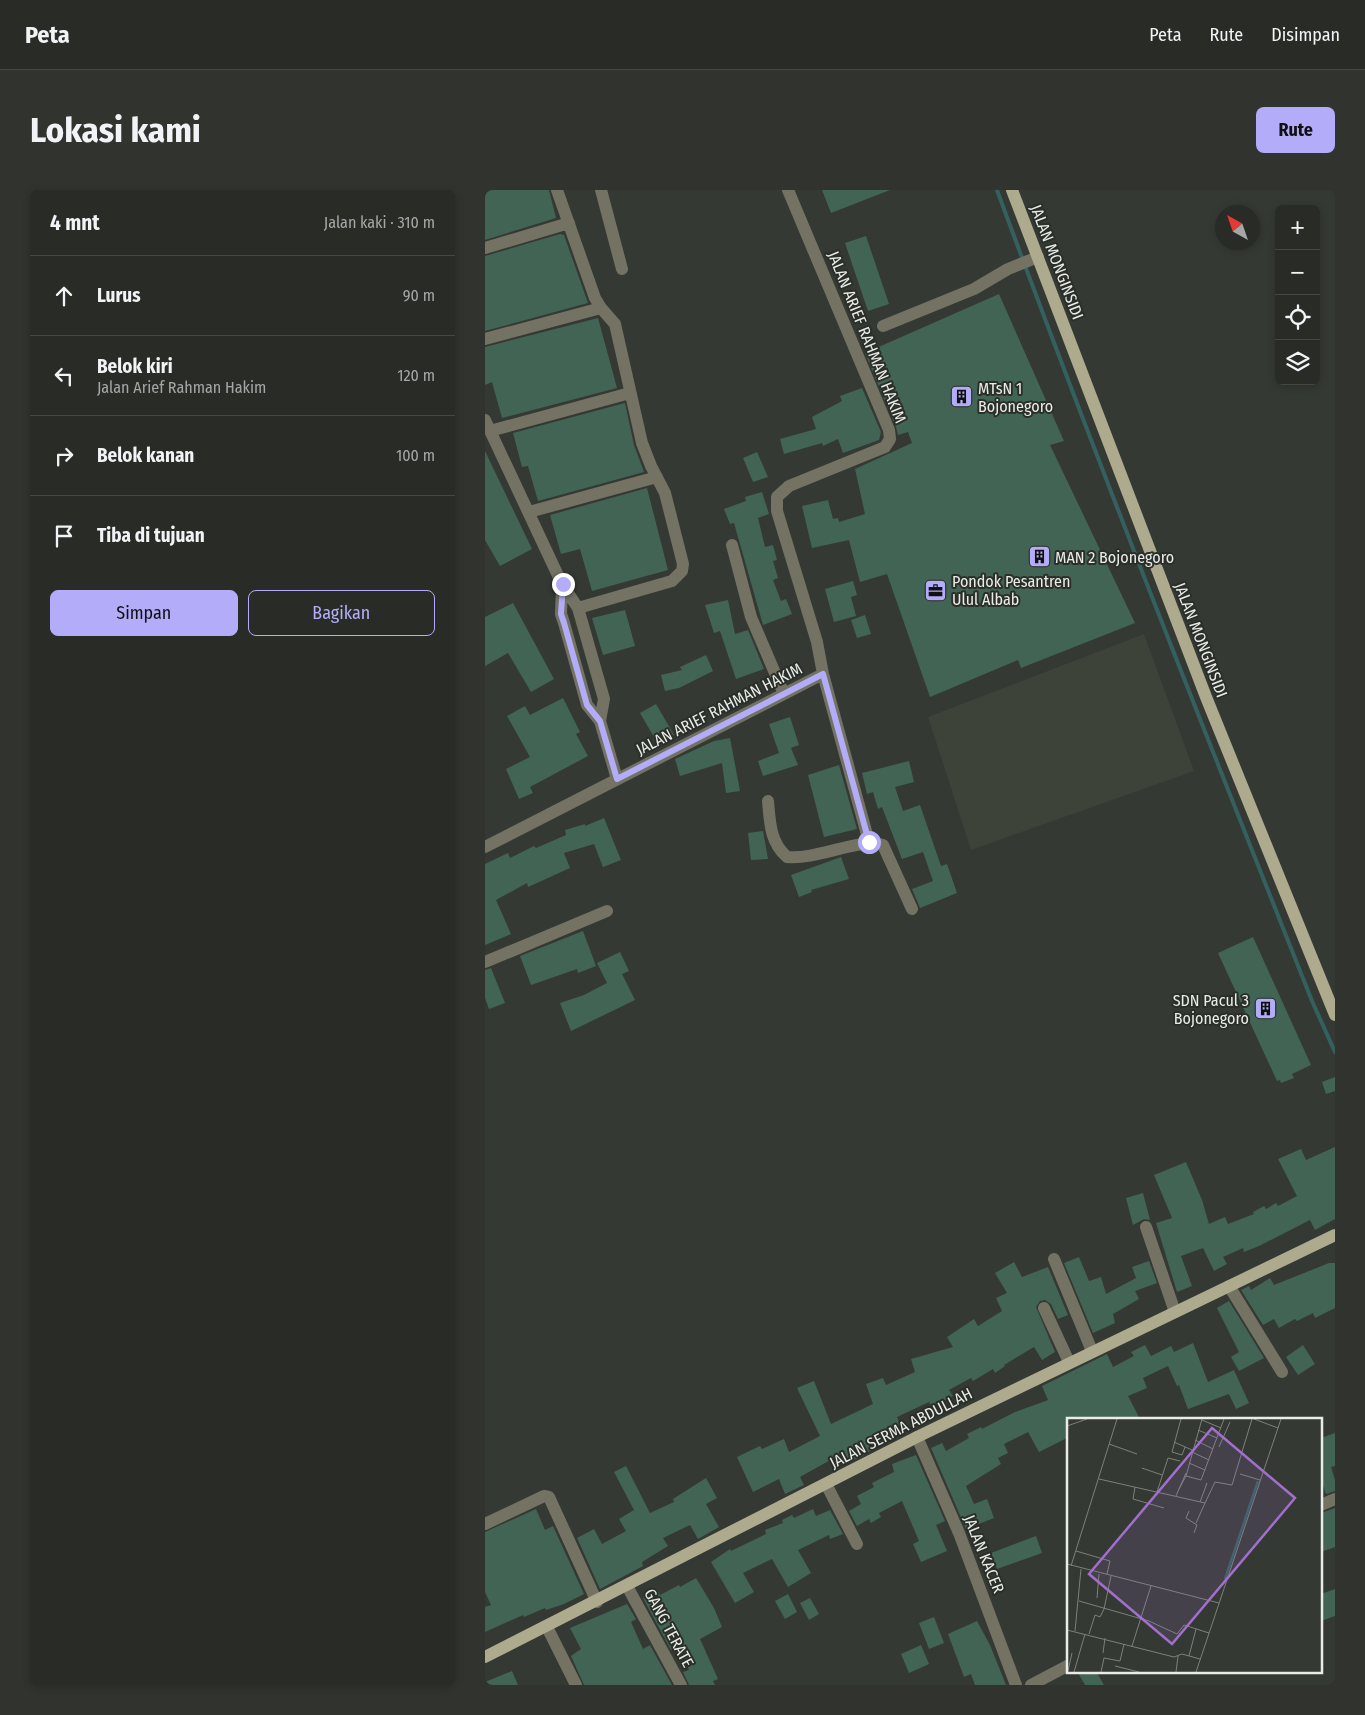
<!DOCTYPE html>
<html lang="id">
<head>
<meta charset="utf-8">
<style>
  body { margin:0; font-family:"Fira Sans Condensed",sans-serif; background:#30332e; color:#f1f3f6 }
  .controls { position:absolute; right:15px; top:15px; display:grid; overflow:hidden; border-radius:8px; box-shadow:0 2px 8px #0003 }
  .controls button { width:45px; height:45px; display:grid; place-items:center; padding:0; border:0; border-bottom:1px solid #444743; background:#282b26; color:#f1f3f6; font:25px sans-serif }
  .compass { position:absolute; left:730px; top:15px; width:45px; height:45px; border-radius:50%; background:#282b26; box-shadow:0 2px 8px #0003; rotate:320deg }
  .stop { position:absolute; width:15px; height:15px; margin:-11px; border:4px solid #b3adf9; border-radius:50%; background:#fff }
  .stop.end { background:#b3adf9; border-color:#fff; box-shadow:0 1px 5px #0008 }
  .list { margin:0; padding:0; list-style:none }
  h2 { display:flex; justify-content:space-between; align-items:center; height:65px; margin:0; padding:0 20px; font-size:21px }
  h2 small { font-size:16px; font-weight:400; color:#a5a7a7 }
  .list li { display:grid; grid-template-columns:32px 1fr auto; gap:15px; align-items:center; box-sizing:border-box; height:80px; padding:0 20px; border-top:1px solid #444743 }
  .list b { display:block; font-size:19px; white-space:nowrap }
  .list p { margin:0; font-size:16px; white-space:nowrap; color:#a5a7a7 }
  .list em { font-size:16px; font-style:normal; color:#a5a7a7 }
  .actions { display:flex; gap:10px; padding:15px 20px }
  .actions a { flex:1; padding:11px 0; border:1px solid #b3adf9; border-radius:8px; text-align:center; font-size:18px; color:#b3adf9 }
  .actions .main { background:#b3adf9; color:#111 }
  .icon { flex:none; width:28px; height:28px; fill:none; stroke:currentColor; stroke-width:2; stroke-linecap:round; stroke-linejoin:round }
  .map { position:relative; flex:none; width:850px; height:1495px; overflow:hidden; border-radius:8px }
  header { display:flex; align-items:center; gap:30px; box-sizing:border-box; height:70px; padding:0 25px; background:#282b26; border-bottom:1px solid #444743 }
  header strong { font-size:24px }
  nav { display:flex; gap:28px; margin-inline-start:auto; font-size:18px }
  .intro { display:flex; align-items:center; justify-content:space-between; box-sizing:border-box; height:120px; padding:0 30px }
  h1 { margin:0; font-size:35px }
  .button { padding:12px 22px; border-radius:8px; background:#b3adf9; color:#111; font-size:18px; font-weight:700 }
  main { display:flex; gap:30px; padding:0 30px }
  aside { flex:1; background:#282b26; border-radius:8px; box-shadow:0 2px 8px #0003 }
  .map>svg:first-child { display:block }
</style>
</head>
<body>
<header>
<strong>Peta</strong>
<nav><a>Peta</a><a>Rute</a><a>Disimpan</a></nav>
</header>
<div class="intro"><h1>Lokasi kami</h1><a class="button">Rute</a></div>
<main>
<aside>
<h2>4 mnt<small>Jalan kaki · 310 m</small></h2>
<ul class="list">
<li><svg class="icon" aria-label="ahead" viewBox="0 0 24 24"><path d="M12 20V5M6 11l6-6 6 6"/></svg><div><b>Lurus</b></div><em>90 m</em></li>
<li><svg class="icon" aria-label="left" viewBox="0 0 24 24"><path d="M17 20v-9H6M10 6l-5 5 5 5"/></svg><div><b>Belok kiri</b><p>Jalan Arief Rahman Hakim</p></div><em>120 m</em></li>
<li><svg class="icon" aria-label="right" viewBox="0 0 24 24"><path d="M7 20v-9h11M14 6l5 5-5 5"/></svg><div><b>Belok kanan</b></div><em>100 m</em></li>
<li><svg class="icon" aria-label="arrive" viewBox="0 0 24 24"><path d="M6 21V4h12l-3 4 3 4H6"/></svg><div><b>Tiba di tujuan</b></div></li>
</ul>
<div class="actions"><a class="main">Simpan</a><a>Bagikan</a></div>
</aside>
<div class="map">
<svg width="850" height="1495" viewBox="0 0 850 1495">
  <rect width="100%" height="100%" fill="#353933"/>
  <path fill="#3d4338" d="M 659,444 L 709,581 L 486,660 L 443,527 Z"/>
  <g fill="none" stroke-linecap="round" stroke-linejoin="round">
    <path stroke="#356060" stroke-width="4" d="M 512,0 C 612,272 720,542 827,811 L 850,862"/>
  </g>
  <path fill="#426454" d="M 0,0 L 64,0 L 71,28 L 0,50 Z
    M 337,0 L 405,0 L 346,23 Z
    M 75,44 L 79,45 L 103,113 L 0,141 L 0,66 Z
    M 381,46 L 404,114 L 383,121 L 360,53 Z
    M 514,104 L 579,251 L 565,255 L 650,433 L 536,478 L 533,470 L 445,507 L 402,384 L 375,392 L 364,350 L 327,358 L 317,316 L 343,310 L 348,329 L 353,328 L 354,332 L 380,324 L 370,279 L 427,253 L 423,242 L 413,245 L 411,237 L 380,163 Z
    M 113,128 L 132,198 L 17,228 L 7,192 L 0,195 L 0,157 Z
    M 377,198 L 396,242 L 394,250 L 358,263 L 353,249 L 338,256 L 337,253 L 299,264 L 295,249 L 331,239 L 327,227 L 357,211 L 355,206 Z
    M 140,213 L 149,255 L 159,282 L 53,311 L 43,276 L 37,277 L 28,243 Z
    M 0,261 L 47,359 L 15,376 L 0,350 Z
    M 272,262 L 283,287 L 268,292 L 258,268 Z
    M 162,298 L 183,380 L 107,401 L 95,359 L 76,364 L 65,325 Z
    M 277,302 L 284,324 L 273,328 L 280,357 L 288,355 L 292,370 L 288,371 L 293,388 L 288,390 L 296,411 L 301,409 L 307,424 L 278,435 L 249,333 L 245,334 L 239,319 L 261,311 L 260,307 Z
    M 368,391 L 372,405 L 366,407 L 371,426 L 349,432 L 340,399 Z
    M 243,410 L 250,444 L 263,440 L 279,479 L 251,489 L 235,441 L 229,443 L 220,415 Z
    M 28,413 L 69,489 L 46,502 L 23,463 L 0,476 L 0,427 Z
    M 140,420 L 150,456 L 118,465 L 107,428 Z
    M 380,425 L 386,444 L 372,448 L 366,430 Z
    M 221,465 L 228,481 L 194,498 L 180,501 L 176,485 L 197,480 L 195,477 Z
    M 78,508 L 95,542 L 91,544 L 103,566 L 45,597 L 48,603 L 34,609 L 21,579 L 45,567 L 22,526 L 40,516 L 45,525 Z
    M 171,514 L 189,545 L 173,554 L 155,523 Z
    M 305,527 L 314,555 L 306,558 L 313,575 L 278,586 L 273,571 L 294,563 L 284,534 Z
    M 245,548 L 255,601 L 241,603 L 237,573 L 195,586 L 190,569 L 229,551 Z
    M 424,571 L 429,592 L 410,597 L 418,621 L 435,615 L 456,676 L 462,674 L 472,703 L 435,718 L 427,699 L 448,691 L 438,662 L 417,669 L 397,617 L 393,619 L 388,602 L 382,604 L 377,583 Z
    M 354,575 L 372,639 L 339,647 L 323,585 Z
    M 119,628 L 136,670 L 118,677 L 109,654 L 79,663 L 85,678 L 43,697 L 42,693 L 11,710 L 26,744 L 0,755 L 0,674 L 23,663 L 25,668 L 49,656 L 51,658 L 81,645 L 80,640 L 100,634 L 100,636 Z
    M 278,641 L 283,669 L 266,670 L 263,643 Z
    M 356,667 L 364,689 L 326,700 L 327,702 L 314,707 L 306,685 Z
    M 98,741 L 111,776 L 93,783 L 92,779 L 46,795 L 35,766 Z
    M 768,747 L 826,875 L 807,884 L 809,888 L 796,893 L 795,890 L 792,891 L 733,763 Z
    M 135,762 L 144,781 L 137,784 L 150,810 L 86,841 L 75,813 L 99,805 L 122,793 L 112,773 Z
    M 6,778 L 20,813 L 4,819 L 0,808 L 0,780 Z
    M 850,887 L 850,901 L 841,904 L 837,892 Z
    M 850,957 L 850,1029 L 830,1040 L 825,1030 L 774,1056 L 759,1062 L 758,1058 L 738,1067 L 742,1074 L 729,1081 L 718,1058 L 696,1066 L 707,1096 L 692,1102 L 671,1033 L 687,1028 L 669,985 L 701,972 L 717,1010 L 724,1034 L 740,1027 L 743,1034 L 769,1024 L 768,1022 L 779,1016 L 781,1019 L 791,1013 L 793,1016 L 812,1006 L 793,969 L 816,959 L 821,970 Z
    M 658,1003 L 665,1030 L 659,1029 L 648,1035 L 641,1008 Z
    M 594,1067 L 604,1091 L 616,1087 L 621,1104 L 651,1088 L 647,1077 L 664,1071 L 672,1093 L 650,1101 L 654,1109 L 628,1124 L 630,1133 L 608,1143 L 579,1073 Z
    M 529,1072 L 537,1087 L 563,1077 L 583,1125 L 573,1129 L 566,1114 L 560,1110 L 555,1111 L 551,1117 L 570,1162 L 557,1170 L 549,1157 L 519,1175 L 520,1176 L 510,1183 L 508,1179 L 488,1191 L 486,1188 L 464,1200 L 468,1206 L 447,1217 L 444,1212 L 412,1227 L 419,1243 L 388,1257 L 389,1258 L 376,1267 L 359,1273 L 356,1264 L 315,1287 L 319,1295 L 300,1304 L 294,1289 L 268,1302 L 252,1267 L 275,1256 L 277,1259 L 299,1249 L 304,1262 L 335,1246 L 312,1198 L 329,1191 L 346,1234 L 388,1214 L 381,1194 L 398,1188 L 401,1195 L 430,1182 L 426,1169 L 468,1157 L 462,1147 L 489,1129 L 493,1136 L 517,1121 L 511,1108 L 522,1103 L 510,1083 Z
    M 844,1073 L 850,1073 L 850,1118 L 830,1128 L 828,1123 L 812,1131 L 810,1129 L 794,1138 L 789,1129 L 778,1135 L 756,1100 L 764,1096 L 766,1100 L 785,1088 L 789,1095 Z
    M 744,1111 L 779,1168 L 754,1181 L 746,1167 L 754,1162 L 732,1118 Z
    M 708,1153 L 723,1192 L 749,1180 L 764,1213 L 751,1219 L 744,1204 L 703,1219 L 694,1195 L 692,1196 L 683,1176 L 658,1188 L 662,1198 L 643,1206 L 655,1229 L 584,1229 L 584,1247 L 554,1262 L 543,1242 L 519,1254 L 523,1263 L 513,1268 L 516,1274 L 481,1296 L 489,1314 L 502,1309 L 509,1328 L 481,1339 L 446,1258 L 457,1253 L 461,1261 L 484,1248 L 482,1244 L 496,1237 L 497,1239 L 530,1222 L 563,1210 L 557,1196 L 622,1164 L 628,1177 L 649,1166 L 646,1162 L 660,1155 L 666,1166 L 686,1156 L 689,1162 Z
    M 818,1155 L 830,1174 L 813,1185 L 801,1167 Z
    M 850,1243 L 850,1276 L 846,1277 L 850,1290 L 850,1301 L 841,1304 L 836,1290 L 836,1248 Z
    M 431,1265 L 460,1331 L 451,1335 L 462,1361 L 436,1372 L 428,1354 L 434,1351 L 417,1311 L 394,1323 L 396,1327 L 386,1333 L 384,1329 L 372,1336 L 364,1321 L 376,1314 L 372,1306 L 389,1297 L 387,1293 L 409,1282 L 407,1274 Z
    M 141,1276 L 165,1323 L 189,1312 L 188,1309 L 221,1288 L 232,1308 L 221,1314 L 234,1337 L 213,1349 L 205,1335 L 178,1348 L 183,1356 L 157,1372 L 158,1376 L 115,1399 L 92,1348 L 109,1339 L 117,1354 L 141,1341 L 134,1329 L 149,1320 L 129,1282 Z
    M 850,1318 L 850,1357 L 836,1362 L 836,1323 Z
    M 51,1319 L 60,1340 L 68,1336 L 99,1404 L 79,1414 L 61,1420 L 60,1418 L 39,1427 L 38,1425 L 0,1442 L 0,1417 L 6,1415 L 0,1402 L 0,1342 Z
    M 328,1319 L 331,1326 L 345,1320 L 358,1344 L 345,1349 L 344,1345 L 313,1360 L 326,1383 L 303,1397 L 287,1369 L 258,1383 L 269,1402 L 250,1413 L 226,1372 L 245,1359 L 246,1361 L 281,1344 L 280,1340 L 298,1333 L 297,1330 L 307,1325 L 309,1328 Z
    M 551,1346 L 557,1363 L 512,1379 L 506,1363 Z
    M 211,1388 L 229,1418 L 237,1437 L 215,1449 L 233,1489 L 228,1491 L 230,1495 L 204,1495 L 198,1482 L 204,1480 L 194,1455 L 186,1460 L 158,1408 L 172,1399 L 175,1405 L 194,1395 L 195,1397 Z
    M 850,1399 L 850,1426 L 836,1431 L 836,1404 Z
    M 303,1404 L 312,1422 L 300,1429 L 290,1411 Z
    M 325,1408 L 334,1424 L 324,1430 L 315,1413 Z
    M 142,1414 L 151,1429 L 146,1432 L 158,1459 L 165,1455 L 187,1495 L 99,1495 L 86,1466 L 96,1459 L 85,1438 Z
    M 449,1427 L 459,1453 L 444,1459 L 434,1433 Z
    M 492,1431 L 505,1455 L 521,1495 L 490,1495 L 486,1484 L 479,1487 L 463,1444 Z
    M 436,1455 L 444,1474 L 424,1483 L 416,1464 Z
    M 27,1481 L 33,1495 L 0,1495 L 0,1492 Z
    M 592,1481 L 611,1481 L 619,1495 L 600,1495 Z"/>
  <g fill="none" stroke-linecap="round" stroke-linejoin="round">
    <path stroke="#747263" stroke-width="12" d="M 72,0 L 110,108 L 116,118 L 130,134 L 157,253 L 166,276 L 180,303 L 198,374 L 197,381 L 187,391 L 93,418
      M 116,0 L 137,79
      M 0,58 L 84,33
      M 398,136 L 489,99 L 523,79 L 553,67
      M 0,149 L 116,118
      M 0,230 L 77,394 L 93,418 L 119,509 L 115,531
      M 5,241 L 145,203
      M 44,322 L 172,287
      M 247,355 L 266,427 L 299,504
      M 77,394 L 76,424 L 79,433 L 102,515 L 115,531 L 132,589
      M 338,484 L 384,652
      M 283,611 C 285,633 285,652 302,667 C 332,670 377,647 398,655 L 427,719
      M 0,657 L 338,484 L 332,452 L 292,321 L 292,307 L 304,296 L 400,257 L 405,249 L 404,240 L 303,0
      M 0,772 L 122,721
      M 661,1037 L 690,1122
      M 569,1069 L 607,1161
      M 744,1096 L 797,1182
      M 559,1118 L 584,1172
      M 432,1247 L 474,1343 L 531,1495
      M 341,1294 L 372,1354
      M 836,1315 L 850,1309
      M 0,1334 L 59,1306 L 64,1307 L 112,1412
      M 142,1396 L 196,1495
      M 62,1437 L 91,1495
      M 546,1495 L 584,1475"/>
    <path stroke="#aeaa8d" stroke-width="12" d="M 527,0 L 721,507 L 850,825
      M 0,1467 L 432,1247 L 850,1045"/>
  </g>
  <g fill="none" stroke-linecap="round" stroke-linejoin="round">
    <path stroke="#b3adf9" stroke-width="6" d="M 78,394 L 76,424 L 79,433 L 102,515 L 115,531 L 132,589 L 338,484 L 384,652"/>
  </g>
  <defs>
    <symbol id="building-square" viewBox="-11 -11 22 22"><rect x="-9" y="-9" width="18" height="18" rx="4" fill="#b3adf9" stroke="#2b2f29"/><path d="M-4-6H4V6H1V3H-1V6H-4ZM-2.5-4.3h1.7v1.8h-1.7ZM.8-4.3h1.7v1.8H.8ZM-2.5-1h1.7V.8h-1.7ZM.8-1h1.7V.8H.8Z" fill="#111"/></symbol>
    <symbol id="office-square" viewBox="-11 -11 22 22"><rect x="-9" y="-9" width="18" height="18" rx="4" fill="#b3adf9" stroke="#2b2f29"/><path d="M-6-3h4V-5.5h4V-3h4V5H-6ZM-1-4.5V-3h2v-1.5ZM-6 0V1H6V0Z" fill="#111"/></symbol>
  </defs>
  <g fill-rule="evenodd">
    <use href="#building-square" x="464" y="194" width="25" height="25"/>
    <use href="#building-square" x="542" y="354" width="25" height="25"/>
    <use href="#office-square" x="438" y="388" width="25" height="25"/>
    <use href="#building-square" x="768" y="806" width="25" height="25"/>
  </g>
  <g text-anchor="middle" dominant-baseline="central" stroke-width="4" stroke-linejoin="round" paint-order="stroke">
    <g font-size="16" fill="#eaece8" stroke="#2b2f29">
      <text transform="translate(572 72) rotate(69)">JALAN MONGINSIDI</text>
      <text transform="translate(382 147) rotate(68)">JALAN ARIEF RAHMAN HAKIM</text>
      <text transform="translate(716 450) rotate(69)">JALAN MONGINSIDI</text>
      <text transform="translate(234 519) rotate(-27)">JALAN ARIEF RAHMAN HAKIM</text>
      <text transform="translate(416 1238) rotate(-27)">JALAN SERMA ABDULLAH</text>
      <text transform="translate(499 1364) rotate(68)">JALAN KACER</text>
      <text transform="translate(184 1438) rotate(62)">GANG TERATE</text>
    </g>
    <g font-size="16" fill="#eaece8" stroke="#2b2f29" text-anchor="start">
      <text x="493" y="198">MTsN 1<tspan x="493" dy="18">Bojonegoro</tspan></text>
      <text x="570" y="367">MAN 2 Bojonegoro</text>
      <text x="467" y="391">Pondok Pesantren<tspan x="467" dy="18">Ulul Albab</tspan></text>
      <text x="764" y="810" text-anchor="end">SDN Pacul 3<tspan x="764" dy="18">Bojonegoro</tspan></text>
    </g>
  </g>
  <g transform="translate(582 1228)">
    <rect width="255" height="255" fill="#353933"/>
    <path fill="none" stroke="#356060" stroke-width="2.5" d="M 158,161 L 191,63"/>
    <path fill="none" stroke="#7d817b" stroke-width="1" d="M 114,1 L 105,34 L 115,37 L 118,29M 187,1 L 211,10M 135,2 L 154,10M 0,8 L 20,1M 131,12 L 150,20M 128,22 L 146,31M 107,24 L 125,32M 42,26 L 70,36M 152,29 L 163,4M 125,34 L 142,42M 122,45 L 138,52M 75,50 L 95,57M 173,56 L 193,62M 119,58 L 134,62 L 157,1M 32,61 L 138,85 L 148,64 L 165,67 L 185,1M 68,69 L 66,81 L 97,90M 112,71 L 119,58 L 135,1M 90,74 L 101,40 L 113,43M 109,78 L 119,55M 133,84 L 140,65M 122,93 L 119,100 L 130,107 L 127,115M 129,105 L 138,85M 9,133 L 43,143 L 40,156M 0,146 L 152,185M 4,148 L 50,1M 30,180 L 32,156M 12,183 L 82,203 L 110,216 L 117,207 L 142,215M 0,212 L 107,239 L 115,236 L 133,241M 8,213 L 14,151M 22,216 L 28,197 L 33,199 L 37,191 L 44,158M 65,228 L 84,168M 36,235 L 38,220M 122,238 L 129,211M 48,248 L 72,254M 1,253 L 5,235M 7,254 L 18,216M 34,254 L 37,240 L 53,243 L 57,226M 109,254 L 111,238M 129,254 L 214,1"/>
    <path fill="#a26fcd" fill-opacity="0.15" stroke="#a26fcd" stroke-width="2.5" d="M 145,10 L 228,80 L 105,226 L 22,156 Z"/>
    <rect width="255" height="255" fill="none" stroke="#eaece8" stroke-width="2.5"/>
  </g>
</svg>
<div class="controls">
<button>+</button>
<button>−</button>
<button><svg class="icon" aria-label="locate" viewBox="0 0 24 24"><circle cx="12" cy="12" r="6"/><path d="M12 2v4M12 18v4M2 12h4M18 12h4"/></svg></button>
<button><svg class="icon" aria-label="layers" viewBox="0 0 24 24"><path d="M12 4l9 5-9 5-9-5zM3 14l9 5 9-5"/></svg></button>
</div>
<svg class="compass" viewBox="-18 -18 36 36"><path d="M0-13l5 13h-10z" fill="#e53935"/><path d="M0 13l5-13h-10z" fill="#a5a7a7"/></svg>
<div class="stop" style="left:384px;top:652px"></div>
<div class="stop end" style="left:78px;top:394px"></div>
</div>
</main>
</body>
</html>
